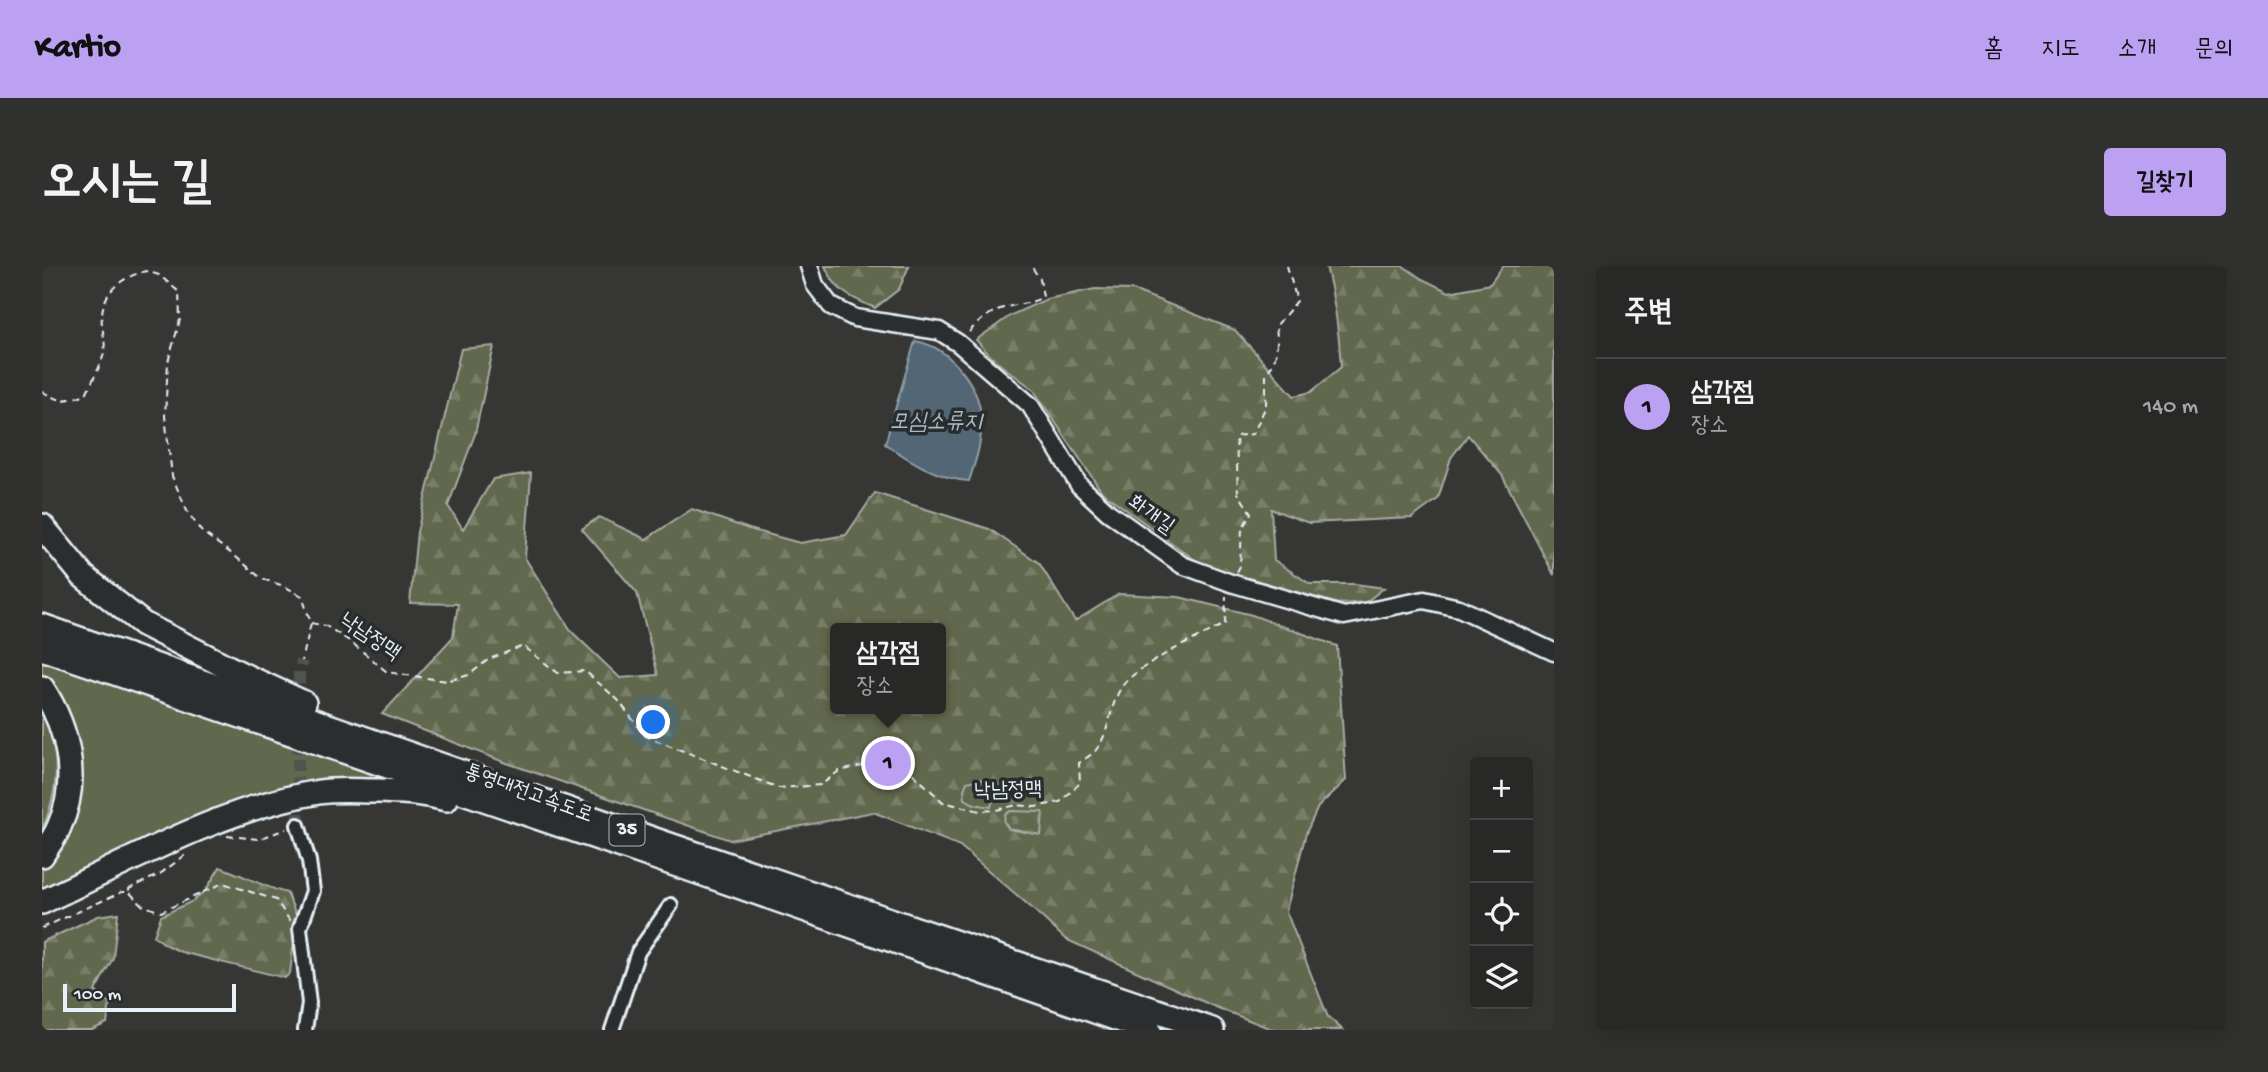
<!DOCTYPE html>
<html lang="ko">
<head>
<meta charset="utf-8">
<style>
  body { margin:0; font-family:"Gochi Hand","Poor Story",sans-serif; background:#30312f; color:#f1f3f6 }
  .controls { position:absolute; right:21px; bottom:21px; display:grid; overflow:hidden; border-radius:7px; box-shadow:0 7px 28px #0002 }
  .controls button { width:63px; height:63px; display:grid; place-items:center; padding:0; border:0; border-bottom:2px solid #444544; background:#282927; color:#f1f3f6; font:35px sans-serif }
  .scale { position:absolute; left:21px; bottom:18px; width:173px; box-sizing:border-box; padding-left:7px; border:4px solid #e8f1f8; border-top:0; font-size:19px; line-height:24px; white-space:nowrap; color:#e8f1f8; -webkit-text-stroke:5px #2a2d2e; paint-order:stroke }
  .you { position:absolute; left:612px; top:457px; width:24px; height:24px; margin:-18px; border:5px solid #fff; border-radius:50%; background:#1a73e8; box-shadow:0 0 0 10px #1a73e833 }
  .badge { display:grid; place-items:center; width:46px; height:46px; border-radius:50%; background:#bca0f2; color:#111; font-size:23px; font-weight:700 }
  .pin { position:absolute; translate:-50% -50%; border:4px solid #fff; box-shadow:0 2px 7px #0006 }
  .popup { position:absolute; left:788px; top:357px; width:116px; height:91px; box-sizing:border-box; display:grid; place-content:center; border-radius:7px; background:#282927; filter:drop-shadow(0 2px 5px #0005); font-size:23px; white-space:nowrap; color:#a5a6a7 }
  .popup b { font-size:26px; color:#f1f3f6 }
  .popup::after { content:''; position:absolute; left:50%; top:100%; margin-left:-14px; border:14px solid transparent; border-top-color:#282927 }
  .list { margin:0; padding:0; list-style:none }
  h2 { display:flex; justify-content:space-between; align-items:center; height:91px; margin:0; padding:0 28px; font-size:30px }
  h2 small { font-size:23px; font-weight:400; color:#a5a6a7 }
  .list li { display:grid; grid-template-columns:46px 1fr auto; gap:21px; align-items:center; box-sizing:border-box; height:98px; padding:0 28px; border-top:2px solid #444544 }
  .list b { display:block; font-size:26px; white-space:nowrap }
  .list p { margin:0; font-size:23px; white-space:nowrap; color:#a5a6a7 }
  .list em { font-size:23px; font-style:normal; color:#a5a6a7 }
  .icon { flex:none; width:38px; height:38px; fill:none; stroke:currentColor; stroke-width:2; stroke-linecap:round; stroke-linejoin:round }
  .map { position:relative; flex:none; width:1512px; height:764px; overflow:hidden; border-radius:7px }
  header { display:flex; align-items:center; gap:42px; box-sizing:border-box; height:98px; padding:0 35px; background:#bca0f2; color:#111 }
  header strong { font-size:33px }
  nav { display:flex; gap:38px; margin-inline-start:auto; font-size:24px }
  .intro { display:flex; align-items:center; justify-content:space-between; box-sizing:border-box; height:168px; padding:0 42px }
  h1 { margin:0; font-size:49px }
  .button { padding:18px 32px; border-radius:7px; background:#bca0f2; color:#111; font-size:24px; font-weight:700 }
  main { display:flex; gap:42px; padding:0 42px }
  aside { flex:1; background:#282927; border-radius:7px; box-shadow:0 7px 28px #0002 }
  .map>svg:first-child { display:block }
</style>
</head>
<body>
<header>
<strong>Kartio</strong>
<nav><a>홈</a><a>지도</a><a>소개</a><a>문의</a></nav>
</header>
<div class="intro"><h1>오시는 길</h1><a class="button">길찾기</a></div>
<main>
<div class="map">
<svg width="1512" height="764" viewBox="0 0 1512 764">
  <defs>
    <pattern id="forest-firs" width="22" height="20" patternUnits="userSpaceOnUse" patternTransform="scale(1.75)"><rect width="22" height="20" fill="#62684e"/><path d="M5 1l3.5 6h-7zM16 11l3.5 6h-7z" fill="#787e68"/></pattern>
    <pattern id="cemetery-stones" width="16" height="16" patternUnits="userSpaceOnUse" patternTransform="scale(1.75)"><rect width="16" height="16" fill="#62684e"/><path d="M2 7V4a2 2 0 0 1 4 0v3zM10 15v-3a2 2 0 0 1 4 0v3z" fill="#787e68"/></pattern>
  </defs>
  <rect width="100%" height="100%" fill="#363734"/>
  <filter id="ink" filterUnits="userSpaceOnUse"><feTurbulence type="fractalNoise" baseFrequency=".0143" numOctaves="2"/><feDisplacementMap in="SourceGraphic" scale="14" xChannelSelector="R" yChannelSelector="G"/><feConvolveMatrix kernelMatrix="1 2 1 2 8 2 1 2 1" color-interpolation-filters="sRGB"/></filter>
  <g filter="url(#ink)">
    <path fill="#62684e" stroke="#a5aca3" stroke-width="2" d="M 0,393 L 116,435 L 340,508 L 345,514 L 331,518 L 242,524 L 196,535 L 0,624 L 0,601 L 24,565 L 34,473 L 26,443 L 0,410 Z
      M 0,442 C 6,452 8,462 10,473 C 18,507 13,532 0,564 Z"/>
    <path fill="url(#forest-firs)" stroke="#a5aca3" stroke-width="2" fill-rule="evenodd" d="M 783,0 L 867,0 L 857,23 L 833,42 C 808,31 795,27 783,0 Z
      M 1284,0 L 1361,0 L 1380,13 L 1407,26 L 1448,18 L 1461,0 L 1512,0 L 1512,309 L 1460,209 L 1426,169 L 1409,192 L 1396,233 L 1370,252 L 1267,257 L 1229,243 L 1232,294 L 1268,318 L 1313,318 L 1342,322 L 1324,336 L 1297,338 L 1160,299 L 1060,226 L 991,123 L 952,94 L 934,74 L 969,49 L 1005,33 L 1053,23 L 1091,24 L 1193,64 L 1252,130 L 1269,126 L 1299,101 C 1297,65 1293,34 1284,0 Z
      M 452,80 L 433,168 L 406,240 L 421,263 L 451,213 L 489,207 L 483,292 L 530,366 L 578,412 L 616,409 L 595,327 L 540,263 L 557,251 L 604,273 L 650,243 L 707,263 L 758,277 L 804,269 L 833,227 L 947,263 L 997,297 L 1033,355 L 1077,328 L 1137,331 L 1210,349 L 1295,380 L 1304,514 L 1276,541 L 1264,567 L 1244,645 L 1286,751 L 1301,764 L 1232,764 L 1171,740 L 1023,673 L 991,643 L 918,580 L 831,546 L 688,574 L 462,496 L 340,448 L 411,371 L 416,338 L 368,337 L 375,266 L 419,83 ZM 794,362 L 898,362 L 898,443 L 794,443 Z
      M 178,601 C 201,609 222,621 245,627 L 255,651 L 248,707 L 243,712 L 139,686 L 124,679 L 112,670 L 119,650 L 151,635 L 164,624 Z
      M 76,647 L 71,692 L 53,725 L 68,737 L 65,757 L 50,764 L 0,764 L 0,676 L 56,650 Z"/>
    <path fill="url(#cemetery-stones)" stroke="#a5aca3" stroke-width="2" d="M 937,513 L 955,518 L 949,541 L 932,538 L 923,533 L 922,524 L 925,516 Z
      M 968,545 L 1001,546 L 999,569 L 967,563 L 962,556 L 963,549 Z"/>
    <path fill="#526676" stroke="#8e9eaa" stroke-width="2" d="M 873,75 C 906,80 937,118 939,151 C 941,174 934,194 927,215 C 898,214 867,194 843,178 Z"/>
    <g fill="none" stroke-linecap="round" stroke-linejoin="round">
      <path stroke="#515351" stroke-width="12" stroke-dasharray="12 6" stroke-linecap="butt" d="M 257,436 L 257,406 L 260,395
        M 256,559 L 256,465"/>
      <defs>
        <path id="minor" d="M 256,559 L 267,595 L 271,625 L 258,662 L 267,737 L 263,764
          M 570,764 L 596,686 L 629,639"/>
        <path id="tertiary" d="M 767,0 L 773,19 L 789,40 L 813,52 L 897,65 L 916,77 L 988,139 L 1037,219 L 1066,246 L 1140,299 L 1189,317 L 1302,350 L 1382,334 L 1417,342 L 1512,386"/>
        <path id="motorway" d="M 0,260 L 41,310 L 101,358 L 201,409 L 262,437
          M 0,360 L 613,574 L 1170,764
          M 0,382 L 662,608 L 1107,764
          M 0,422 C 27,463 38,515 17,561 C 13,571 6,580 0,589
          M 0,636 C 89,595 179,542 277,526 C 296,523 316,525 336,525 C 362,526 378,526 404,533"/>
      </defs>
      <use href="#minor" stroke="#e8f1f8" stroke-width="18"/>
      <use href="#tertiary" stroke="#e8f1f8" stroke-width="21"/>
      <use href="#motorway" stroke="#e8f1f8" stroke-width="28"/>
      <path stroke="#e8f1f8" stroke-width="2" stroke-dasharray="7 5" stroke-linecap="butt" d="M 927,66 C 936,56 948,46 961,42 C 975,38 988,38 1001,31 L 998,13 L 989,0
        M 0,125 C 18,137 24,135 44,128 C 50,115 59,100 62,87 C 64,77 61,68 60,59 C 57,29 76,12 104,5 L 117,9 L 137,26 L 138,54 L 126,96 L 123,150 L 130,210 L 145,245 L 159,265 L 194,291 L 220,313 L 242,320 L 260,330 L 269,357 L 260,395
        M 1195,306 L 1198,300 L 1200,263 L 1209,247 L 1196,227 L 1194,170 L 1211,168 L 1224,140 L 1224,107 C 1236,95 1236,77 1234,60 L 1255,35 L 1245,0
        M 269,357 L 284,360 L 309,376 L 345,406 L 405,415 L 427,409 L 447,393 L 481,380 L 516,407 L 543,405 L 576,434 L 603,470 L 737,522 L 779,519 L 797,505 L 835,497 L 863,500 L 901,536 L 938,545 L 954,544 L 975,539 L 993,541 L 1018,536 L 1038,517 L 1037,497 C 1042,493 1050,489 1054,484 C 1069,465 1067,438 1081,419 C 1098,397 1158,371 1183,358 L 1184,330
        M 185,570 L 217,573 L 244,563
        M 88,627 L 100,639 L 119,646 L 181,617 L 234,634 L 248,655
        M 0,662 L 80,626 L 87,626 L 87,623 L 118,608 L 146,587"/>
      <use href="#minor" stroke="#2a2d2e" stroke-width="12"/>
      <use href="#tertiary" stroke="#2a2d2e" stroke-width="16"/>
      <use href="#motorway" stroke="#2a2d2e" stroke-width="23"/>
    </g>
  </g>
  <g text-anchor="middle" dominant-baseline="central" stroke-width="7" stroke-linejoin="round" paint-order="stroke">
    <rect fill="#2a2d2e" stroke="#afb6bb" stroke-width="2" x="567.5" y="548.5" width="35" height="31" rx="5"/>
    <g font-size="19" font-weight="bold" fill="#e8f1f8">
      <text x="585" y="564">35</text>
    </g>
    <g font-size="21" fill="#e8f1f8" stroke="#2a2d2e">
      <text transform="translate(1108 250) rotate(35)">화개길</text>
      <text transform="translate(327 372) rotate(34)">낙남정맥</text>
      <text transform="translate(966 526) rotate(-2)">낙남정맥</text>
      <text transform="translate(486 529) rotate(20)">통영대전고속도로</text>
    </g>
    <g font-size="23" font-style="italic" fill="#acb9c4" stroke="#2a2d2e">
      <text x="894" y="157">모심소류지</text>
    </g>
  </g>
</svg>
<div class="controls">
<button>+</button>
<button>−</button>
<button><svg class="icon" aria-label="locate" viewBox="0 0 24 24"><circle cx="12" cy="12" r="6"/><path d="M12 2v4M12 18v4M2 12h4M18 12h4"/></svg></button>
<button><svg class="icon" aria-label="layers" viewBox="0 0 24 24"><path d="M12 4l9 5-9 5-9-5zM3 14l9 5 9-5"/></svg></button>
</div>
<div class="scale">100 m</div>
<div class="you"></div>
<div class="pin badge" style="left:846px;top:497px">1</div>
<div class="popup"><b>삼각점</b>장소</div>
</div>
<aside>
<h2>주변<small></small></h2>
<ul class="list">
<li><span class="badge">1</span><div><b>삼각점</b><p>장소</p></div><em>140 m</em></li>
</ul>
</aside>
</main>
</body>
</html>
